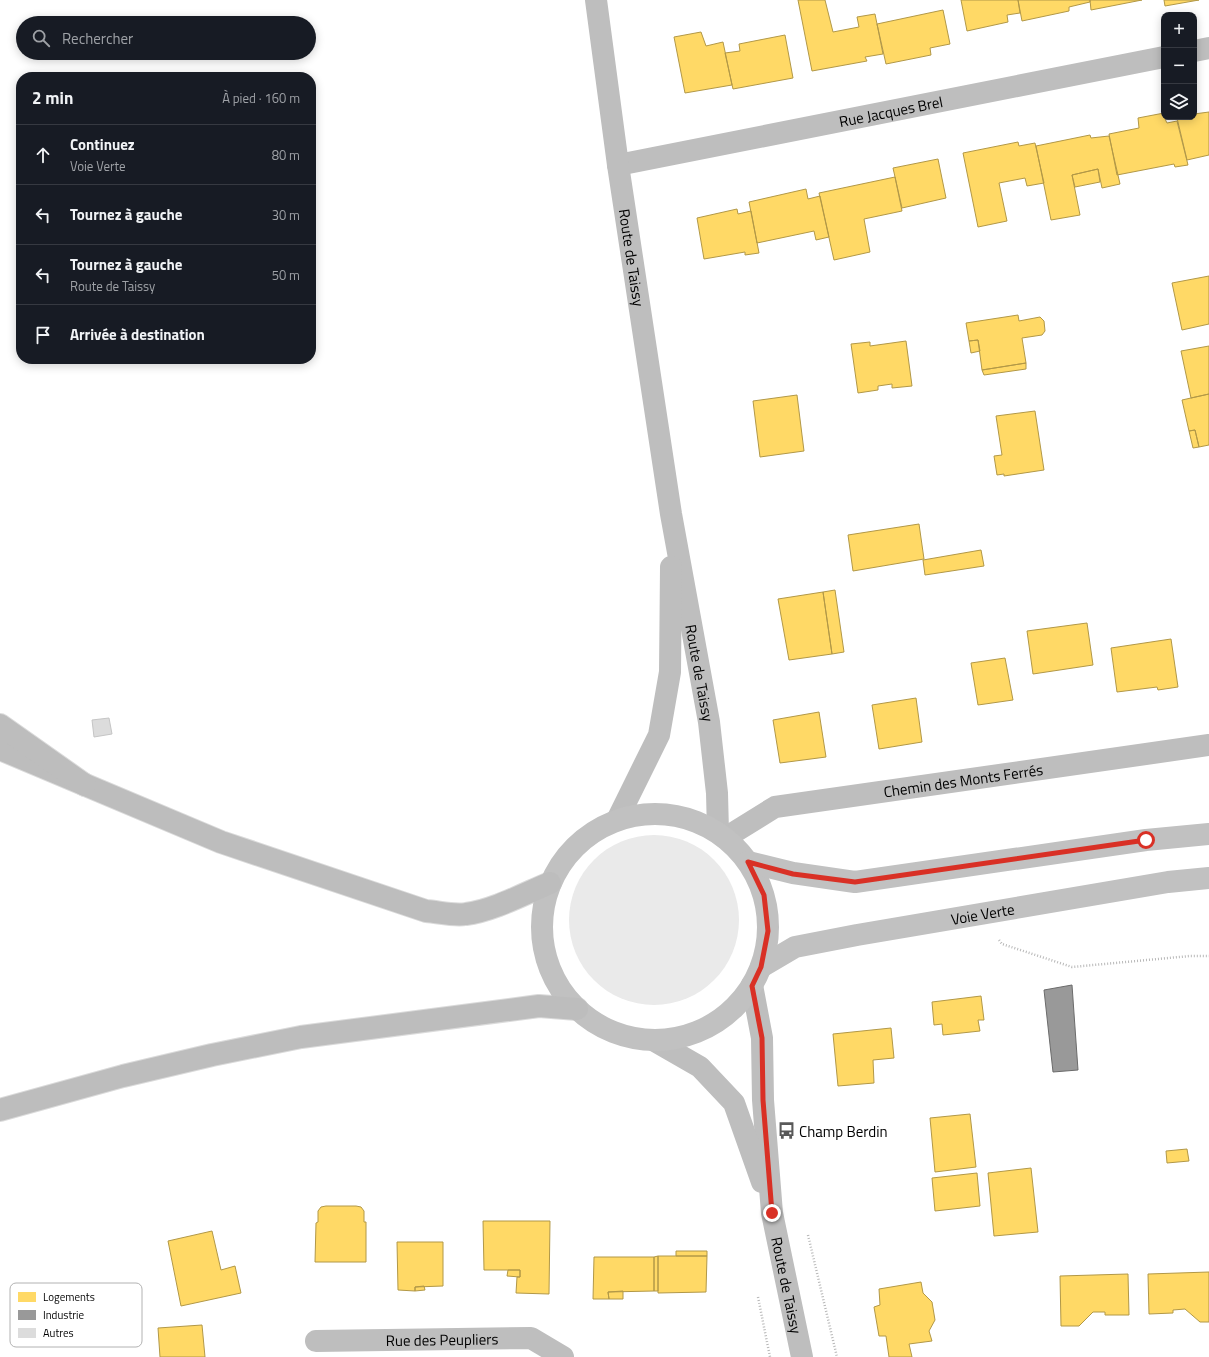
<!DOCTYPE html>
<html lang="fr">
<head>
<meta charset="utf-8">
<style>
  body { margin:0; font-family:"Titillium Web",sans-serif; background:#242831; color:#f1f3f6 }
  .controls { position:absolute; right:12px; top:12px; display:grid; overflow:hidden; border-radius:8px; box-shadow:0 2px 10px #0003 }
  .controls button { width:36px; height:36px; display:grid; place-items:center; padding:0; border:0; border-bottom:1px solid #363941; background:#171b24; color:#f1f3f6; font:20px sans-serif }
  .stop { position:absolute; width:12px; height:12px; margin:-9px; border:3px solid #d93025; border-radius:50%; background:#fff }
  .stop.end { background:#d93025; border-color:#fff; box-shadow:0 1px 4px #0008 }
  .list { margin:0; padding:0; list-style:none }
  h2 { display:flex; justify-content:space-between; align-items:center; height:52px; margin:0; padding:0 16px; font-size:17px }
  h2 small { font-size:13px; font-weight:400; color:#9ea1a6 }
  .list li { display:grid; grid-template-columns:26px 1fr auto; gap:12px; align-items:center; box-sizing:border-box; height:60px; padding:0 16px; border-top:1px solid #363941 }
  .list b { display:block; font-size:15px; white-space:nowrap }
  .list p { margin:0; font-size:13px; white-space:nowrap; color:#9ea1a6 }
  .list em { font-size:13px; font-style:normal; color:#9ea1a6 }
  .icon { flex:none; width:22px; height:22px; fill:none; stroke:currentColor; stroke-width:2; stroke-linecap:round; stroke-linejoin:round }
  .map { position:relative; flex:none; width:1209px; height:1357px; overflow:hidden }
  .search { position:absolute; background:#171b24; box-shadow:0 2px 10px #0003; left:16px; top:16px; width:300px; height:44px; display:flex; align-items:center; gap:10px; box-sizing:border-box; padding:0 14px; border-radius:22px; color:#9ea1a6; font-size:15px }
  .panel { position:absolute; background:#171b24; box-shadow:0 2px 10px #0003; left:16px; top:72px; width:300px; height:292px; border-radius:16px }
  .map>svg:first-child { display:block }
</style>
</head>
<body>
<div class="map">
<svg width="1209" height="1357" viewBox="0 0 1209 1357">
  <rect width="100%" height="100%" fill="#fff"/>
  <path fill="#eaeaea" d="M569 920a85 85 0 1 1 170 0a85 85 0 1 1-170 0Z"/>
  <path fill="#ffd966" stroke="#b29847" d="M 798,0 L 825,0 L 833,32 L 859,27 L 857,17 L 875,14 L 883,54 L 865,57 L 867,61 L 812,71 Z
    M 961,0 L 1018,0 L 1020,13 L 1007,15 L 1008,22 L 967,31 Z
    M 1018,0 L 1090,0 L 1090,2 L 1069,7 L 1069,11 L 1022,21 Z
    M 1090,0 L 1142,0 L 1091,10 Z
    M 1164,0 L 1199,0 L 1165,6 Z
    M 943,10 L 950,44 L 930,48 L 931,55 L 886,64 L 877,24 Z
    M 701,32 L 706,46 L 723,42 L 732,85 L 685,93 L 674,37 Z
    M 785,35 L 793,78 L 733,89 L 725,53 L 740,51 L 739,44 Z
    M 1209,112 L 1209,155 L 1187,160 L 1177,118 L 1194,117 L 1194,114 Z
    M 1164,113 L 1164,117 L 1167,123 L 1177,121 L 1188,165 L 1175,167 L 1174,164 L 1117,175 L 1109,134 L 1139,128 L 1138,118 Z
    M 1090,135 L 1091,138 L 1109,136 L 1120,184 L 1102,188 L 1098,169 L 1072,175 L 1080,215 L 1051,220 L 1036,146 Z
    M 1018,142 L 1019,146 L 1035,143 L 1044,183 L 1027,186 L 1025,178 L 999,183 L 1007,221 L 978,227 L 963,153 Z
    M 938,159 L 946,198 L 902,208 L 893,168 Z
    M 1098,169 L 1100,182 L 1075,187 L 1072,175 Z
    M 895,177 L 902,211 L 864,219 L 870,252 L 834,260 L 819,193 Z
    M 806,189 L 808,199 L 820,196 L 829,237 L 816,240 L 814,231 L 757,243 L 749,202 Z
    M 737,209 L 738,214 L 751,211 L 759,253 L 745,255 L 745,252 L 704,259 L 697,218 Z
    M 1209,276 L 1209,324 L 1182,330 L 1172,283 Z
    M 1018,315 L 1019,321 L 1040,317 L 1044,321 L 1045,331 L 1042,335 L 1022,338 L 1026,363 L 982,370 L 978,340 L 969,341 L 966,323 Z
    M 978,340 L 980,351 L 971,353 L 969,341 Z
    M 906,341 L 912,386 L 892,388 L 892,384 L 878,386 L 878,390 L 858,393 L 851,344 L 870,342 L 870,346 Z
    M 1209,346 L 1209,394 L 1191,398 L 1181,351 Z
    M 1026,363 L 1026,369 L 984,375 L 982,370 Z
    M 1209,394 L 1209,445 L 1199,447 L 1195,430 L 1189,431 L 1182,400 Z
    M 797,395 L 804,451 L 760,457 L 753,401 Z
    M 1035,411 L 1044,470 L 1004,476 L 1004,474 L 997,475 L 994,456 L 1002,455 L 996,416 Z
    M 1195,430 L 1199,447 L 1193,448 L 1189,431 Z
    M 919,524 L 924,559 L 853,571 L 848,535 Z
    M 981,550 L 984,566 L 925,575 L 923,560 Z
    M 835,590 L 844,652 L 832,654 L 823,592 Z
    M 823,592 L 832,654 L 789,660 L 778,599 Z
    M 1087,623 L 1093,665 L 1033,674 L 1027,631 Z
    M 1171,639 L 1178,687 L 1158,690 L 1157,687 L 1117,692 L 1111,648 Z
    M 1005,658 L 1013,700 L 978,705 L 971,663 Z
    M 916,698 L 922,742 L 879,749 L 872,705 Z
    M 819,712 L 826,757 L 780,763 L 773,720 Z
    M 981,996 L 984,1020 L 978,1020 L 980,1031 L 943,1035 L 942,1024 L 934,1025 L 932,1002 Z
    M 891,1028 L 894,1058 L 873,1060 L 874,1083 L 838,1086 L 833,1034 Z
    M 970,1114 L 976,1167 L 935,1172 L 930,1118 Z
    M 1187,1149 L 1189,1161 L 1167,1163 L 1166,1151 Z
    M 1031,1168 L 1038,1232 L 994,1236 L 988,1173 Z
    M 977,1173 L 980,1206 L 935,1211 L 932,1178 Z
    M 326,1206 L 356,1206 L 361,1207 L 364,1211 L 364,1222 L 366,1222 L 366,1262 L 315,1262 L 316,1223 L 318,1222 L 318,1211 L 321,1207 Z
    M 483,1221 L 550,1221 L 549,1294 L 516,1293 L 517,1277 L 520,1277 L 520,1270 L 484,1270 Z
    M 212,1231 L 221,1270 L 235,1266 L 241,1293 L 181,1306 L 168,1241 Z
    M 397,1242 L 443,1242 L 443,1286 L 415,1287 L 415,1291 L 398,1290 Z
    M 676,1251 L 707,1251 L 707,1256 L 676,1256 Z
    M 658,1256 L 658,1291 L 654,1291 L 654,1257 Z
    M 658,1256 L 707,1256 L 706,1292 L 658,1293 Z
    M 594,1257 L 654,1257 L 654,1291 L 608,1292 L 609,1299 L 593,1299 Z
    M 508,1270 L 520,1270 L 520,1277 L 507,1276 Z
    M 1209,1272 L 1209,1322 L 1200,1322 L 1185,1309 L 1173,1310 L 1173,1313 L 1149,1314 L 1148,1274 Z
    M 1128,1274 L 1129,1315 L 1105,1315 L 1105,1312 L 1093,1312 L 1079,1326 L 1061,1326 L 1060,1276 Z
    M 921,1282 L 923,1293 L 932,1302 L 935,1320 L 929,1331 L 932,1341 L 909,1344 L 912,1357 L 889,1357 L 886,1336 L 879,1336 L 874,1307 L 880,1305 L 879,1289 Z
    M 424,1286 L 425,1290 L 415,1291 L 415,1287 Z
    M 623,1291 L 623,1299 L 609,1299 L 608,1292 Z
    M 202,1325 L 205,1357 L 160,1357 L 158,1328 Z"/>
  <path fill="#999" stroke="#6b6b6b" d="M 1072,985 L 1078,1070 L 1053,1072 L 1044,990 Z"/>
  <path fill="#dcdcdc" stroke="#c5c5c5" d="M 109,718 L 112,734 L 94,737 L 92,720 Z"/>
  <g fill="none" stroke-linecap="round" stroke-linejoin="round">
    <defs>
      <path id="trunk" d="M 0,749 L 221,842 L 426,911 C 439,912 453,916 466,914 C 492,911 526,893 550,883
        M 0,1110 L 123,1076 L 212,1055 L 301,1037 L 539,1006 L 577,1009"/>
      <path id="motorway" d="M 0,725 L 85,785"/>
    </defs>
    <use href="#trunk" stroke="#dbdbdb" stroke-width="24"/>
    <use href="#motorway" stroke="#dbdbdb" stroke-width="24"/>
    <path stroke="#b8b8b8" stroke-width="2.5" stroke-dasharray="1 2" stroke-linecap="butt" d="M 999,940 L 1002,944 L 1072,967 L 1190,956 L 1209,956
      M 808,1235 L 837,1357
      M 758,1297 L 770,1357"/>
    <g stroke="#bebebe" stroke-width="22">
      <path d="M 1194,51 L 1209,48"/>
      <path id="s1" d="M 618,165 L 1164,57"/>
      <path id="s2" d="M 725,838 L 775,807 L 1209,745"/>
      <path id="s3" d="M 316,1341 L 531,1338 L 563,1357"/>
    </g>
    <g stroke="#bebebe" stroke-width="22">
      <path id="s4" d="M 596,0 L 618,165 L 671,514 L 709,722 L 717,793 L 718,832"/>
      <path d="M 617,820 L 659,735 L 670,672 L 671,567"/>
      <path id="s5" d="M 752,985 L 762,1038 L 763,1100 L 772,1213 L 802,1357"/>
      <path d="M 653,1040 L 700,1067 L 734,1103 L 762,1182"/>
    </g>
    <g stroke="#c1c1c1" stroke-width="22">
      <circle cx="655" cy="927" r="113"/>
      <path d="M 748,862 L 793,873 L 855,882 L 1146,840 L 1209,834"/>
      <path id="s6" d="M 761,967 L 795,947 L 857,935 L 1168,882 L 1209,878"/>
    </g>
    <use href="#trunk" stroke="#bdbdbd" stroke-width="22"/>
    <use href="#motorway" stroke="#bdbdbd" stroke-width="22"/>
  </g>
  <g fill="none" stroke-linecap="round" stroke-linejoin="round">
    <path stroke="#d93025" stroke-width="5" d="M 772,1213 L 763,1100 L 762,1038 L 752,986 L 761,967 L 768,931 L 764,895 L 748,862 L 793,874 L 855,882 L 1146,840"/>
  </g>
  <defs>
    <symbol id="bus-bare" viewBox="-9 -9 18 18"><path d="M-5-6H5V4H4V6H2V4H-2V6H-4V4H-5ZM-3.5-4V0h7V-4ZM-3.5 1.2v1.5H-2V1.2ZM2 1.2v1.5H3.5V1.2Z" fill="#595959" stroke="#fff" stroke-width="2.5" paint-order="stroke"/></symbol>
  </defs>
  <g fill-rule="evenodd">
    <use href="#bus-bare" x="774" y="1118" width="25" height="25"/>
  </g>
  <g text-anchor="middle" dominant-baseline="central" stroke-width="4" stroke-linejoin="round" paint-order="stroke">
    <g font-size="15" fill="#000" stroke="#fff">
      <text stroke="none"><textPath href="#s1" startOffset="278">Rue Jacques Brel</textPath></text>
      <text stroke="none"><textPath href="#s4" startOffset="260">Route de Taissy</textPath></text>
      <text stroke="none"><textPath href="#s4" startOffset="681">Route de Taissy</textPath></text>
      <text stroke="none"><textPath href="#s2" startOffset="249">Chemin des Monts Ferrés</textPath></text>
      <text stroke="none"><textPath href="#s6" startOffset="230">Voie Verte</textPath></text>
      <text stroke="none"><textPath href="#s5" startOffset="303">Route de Taissy</textPath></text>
      <text stroke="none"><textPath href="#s3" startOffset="126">Rue des Peupliers</textPath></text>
    </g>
    <g font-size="15" fill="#000" stroke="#fff" text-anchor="start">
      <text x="799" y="1131">Champ Berdin</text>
    </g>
  </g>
  <rect x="10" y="1283" width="132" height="64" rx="6" fill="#fff" stroke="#b2b2b2" stroke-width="1"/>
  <rect x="18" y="1292" width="18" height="10" fill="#ffd966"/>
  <rect x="18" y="1310" width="18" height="10" fill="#999"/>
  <rect x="18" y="1328" width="18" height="10" fill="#dcdcdc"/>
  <g font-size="11" fill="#000">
    <text x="43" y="1301">Logements</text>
    <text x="43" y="1319">Industrie</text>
    <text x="43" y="1337">Autres</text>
  </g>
</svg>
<div class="controls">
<button>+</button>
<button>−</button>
<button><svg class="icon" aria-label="layers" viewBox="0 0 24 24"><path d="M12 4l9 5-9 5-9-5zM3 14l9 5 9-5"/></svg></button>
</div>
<div class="stop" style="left:1146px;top:840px"></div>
<div class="stop end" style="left:772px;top:1213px"></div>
<div class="search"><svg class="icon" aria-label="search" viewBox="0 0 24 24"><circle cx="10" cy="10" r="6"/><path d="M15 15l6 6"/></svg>Rechercher</div>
<section class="panel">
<h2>2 min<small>À pied · 160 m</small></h2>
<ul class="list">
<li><svg class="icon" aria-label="ahead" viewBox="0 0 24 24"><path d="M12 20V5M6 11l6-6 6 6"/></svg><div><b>Continuez</b><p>Voie Verte</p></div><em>80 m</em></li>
<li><svg class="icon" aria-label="left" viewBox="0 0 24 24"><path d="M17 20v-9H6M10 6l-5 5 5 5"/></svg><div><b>Tournez à gauche</b></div><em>30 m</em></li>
<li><svg class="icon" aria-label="left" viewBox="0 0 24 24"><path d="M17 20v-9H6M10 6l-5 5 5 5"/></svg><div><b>Tournez à gauche</b><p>Route de Taissy</p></div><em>50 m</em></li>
<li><svg class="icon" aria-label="arrive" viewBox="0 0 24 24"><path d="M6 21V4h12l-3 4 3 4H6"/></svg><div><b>Arrivée à destination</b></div></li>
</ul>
</section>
</div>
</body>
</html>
